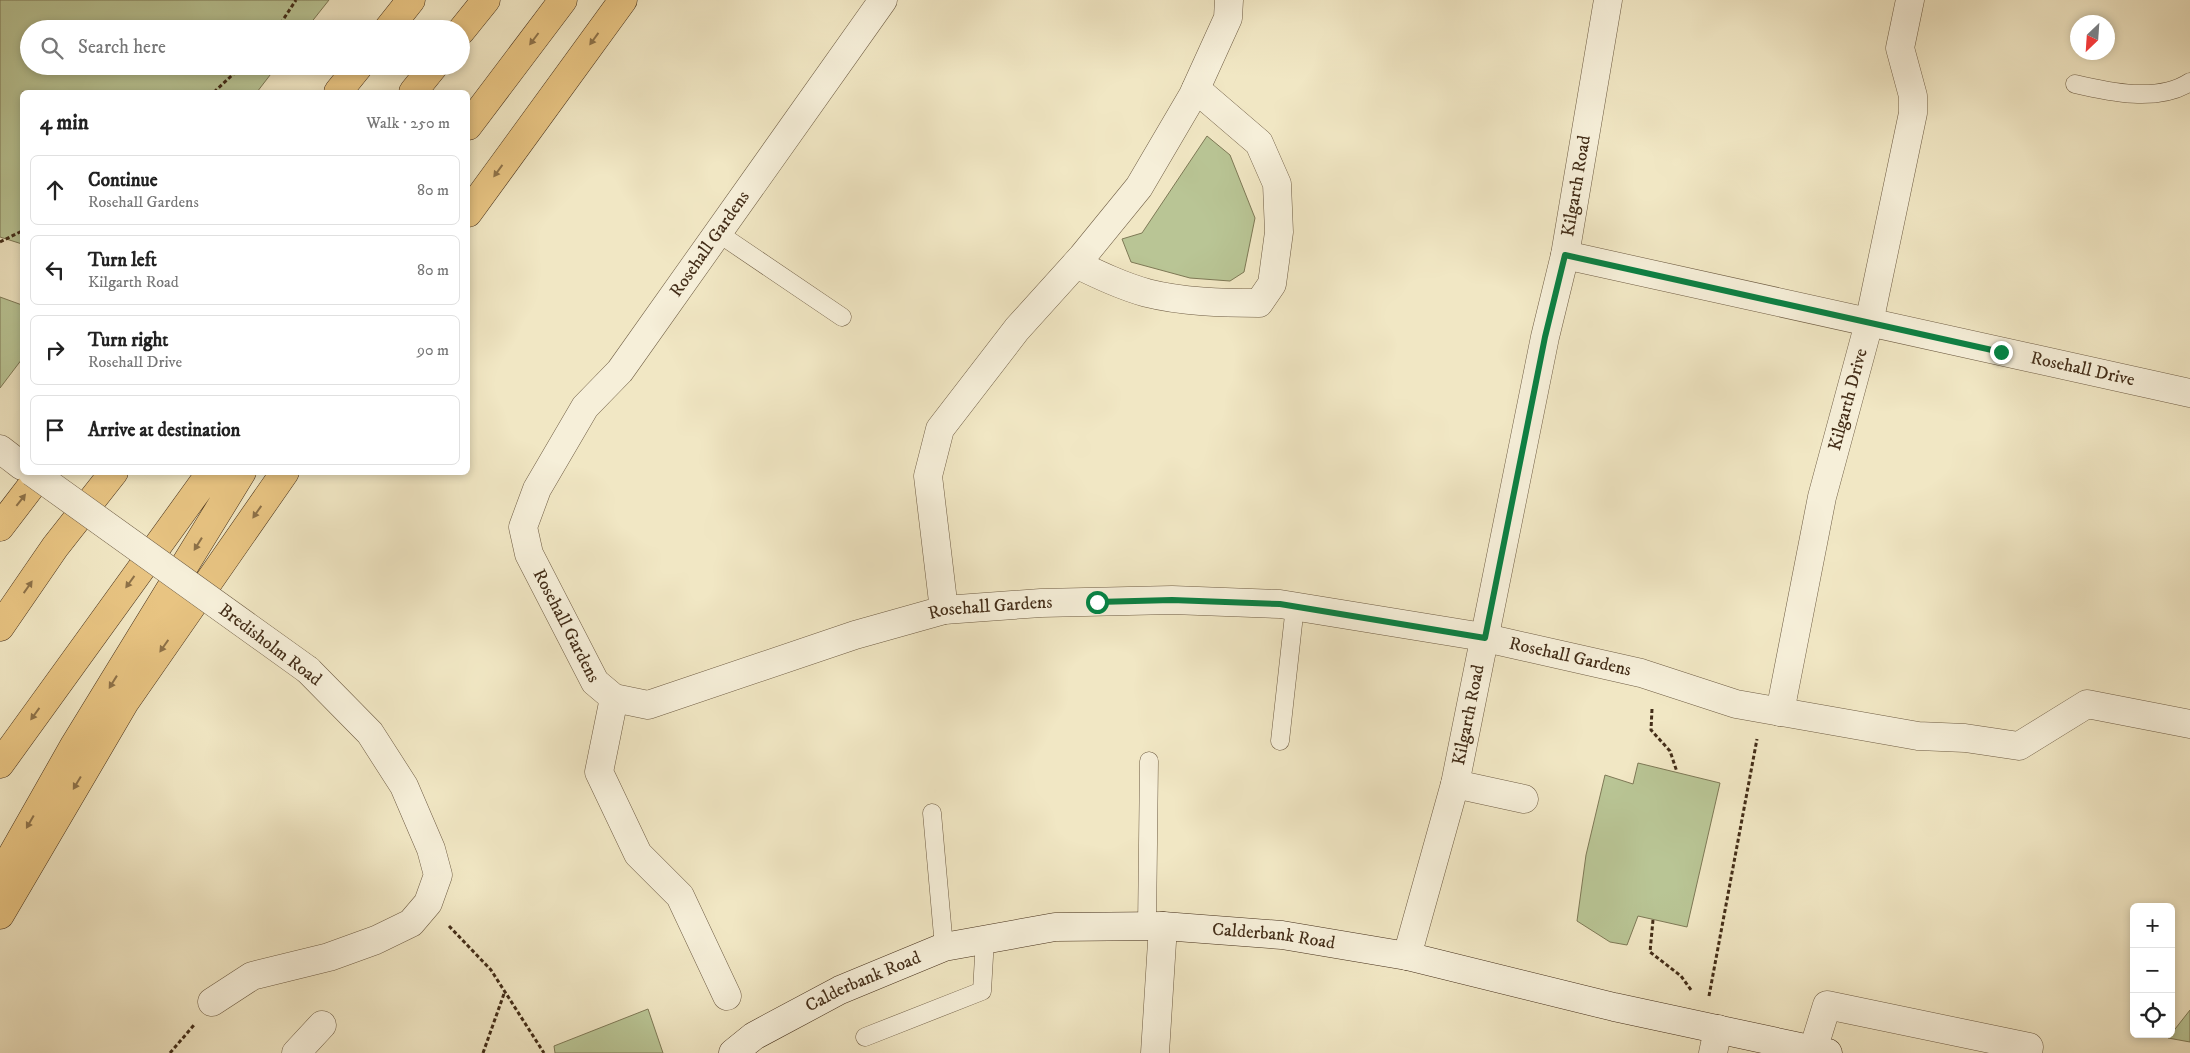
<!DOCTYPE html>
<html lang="en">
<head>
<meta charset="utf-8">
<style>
  body { margin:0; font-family:"IM FELL DW Pica",serif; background:#f6f6f6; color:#222 }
  .controls { position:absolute; right:15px; bottom:15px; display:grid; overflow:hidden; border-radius:8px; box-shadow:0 2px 8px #0003 }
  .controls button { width:45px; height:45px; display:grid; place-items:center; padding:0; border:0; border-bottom:1px solid #e0e0e0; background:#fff; color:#222; font:25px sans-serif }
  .compass { position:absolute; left:2070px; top:15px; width:45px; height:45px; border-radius:50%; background:#fff; box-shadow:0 2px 8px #0003; rotate:205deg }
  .stop { position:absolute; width:15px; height:15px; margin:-11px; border:4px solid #0b8043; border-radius:50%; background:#fff }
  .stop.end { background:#0b8043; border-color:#fff; box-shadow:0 1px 5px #0008 }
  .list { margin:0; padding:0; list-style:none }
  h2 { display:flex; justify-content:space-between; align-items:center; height:65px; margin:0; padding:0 20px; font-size:21px }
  h2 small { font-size:16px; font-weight:400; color:#767676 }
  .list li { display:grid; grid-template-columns:32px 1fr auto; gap:15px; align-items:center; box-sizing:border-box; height:70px; margin:0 10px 10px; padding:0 10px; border:1px solid #e0e0e0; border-radius:8px }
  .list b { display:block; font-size:19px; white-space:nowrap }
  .list p { margin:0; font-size:16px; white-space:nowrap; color:#767676 }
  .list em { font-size:16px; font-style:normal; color:#767676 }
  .icon { flex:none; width:28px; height:28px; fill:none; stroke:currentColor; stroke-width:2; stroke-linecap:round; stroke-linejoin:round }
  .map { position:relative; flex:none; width:2190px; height:1053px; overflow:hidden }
  .search { position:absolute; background:#fff; box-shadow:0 2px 8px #0003; left:20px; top:20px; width:450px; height:55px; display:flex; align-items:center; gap:12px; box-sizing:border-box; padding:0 18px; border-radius:28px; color:#767676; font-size:19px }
  .panel { position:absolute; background:#fff; box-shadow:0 2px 8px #0003; left:20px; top:90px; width:450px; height:385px; border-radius:8px }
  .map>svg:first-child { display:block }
</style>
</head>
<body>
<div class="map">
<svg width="2190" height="1053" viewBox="0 0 2190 1053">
  <rect width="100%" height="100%" fill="#f1e7c4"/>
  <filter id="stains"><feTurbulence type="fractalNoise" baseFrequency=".004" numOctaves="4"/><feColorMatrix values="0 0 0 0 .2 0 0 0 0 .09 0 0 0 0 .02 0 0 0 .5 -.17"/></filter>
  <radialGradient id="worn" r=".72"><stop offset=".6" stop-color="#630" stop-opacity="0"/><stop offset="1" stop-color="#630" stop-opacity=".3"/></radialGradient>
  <path fill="#b9c595" stroke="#7e7956" d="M 0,0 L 329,0 L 306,29 L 29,29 L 29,66 L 277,66 L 257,92 L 22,92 L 22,244 L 0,237 Z
    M 1207,136 L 1230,155 L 1255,218 L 1244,272 L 1230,281 L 1190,278 L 1131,262 L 1122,239 L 1142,233 Z
    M 0,297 L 22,305 L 22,359 L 0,388 Z
    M 1638,763 L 1720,783 L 1687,927 L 1638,916 L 1627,945 L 1610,942 L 1577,921 L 1586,855 L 1605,775 L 1633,784 Z
    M 648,1009 L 663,1053 L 555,1053 L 554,1046 Z
    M 2190,1010 L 2190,1042 L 2168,1038 Z"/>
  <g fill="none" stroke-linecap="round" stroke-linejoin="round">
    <defs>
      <path id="lane" d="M 2075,84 C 2109,92 2158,103 2190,82
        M 718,233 L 842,317
        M 1280,741 L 1295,606
        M 932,813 L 944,947
        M 1147,927 L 1149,761
        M 865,1037 L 982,991 L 985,939"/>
      <g id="street">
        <path id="s1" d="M 883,0 L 620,371 L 585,407 L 537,489 L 523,527 L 529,554 L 595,682 L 614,698 L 648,705 L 855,635 L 944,610 L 1041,603 L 1172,600 L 1280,604 L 1477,636 L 1641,673 L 1736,704 L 1918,736 L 1965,738 L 2019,746 L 2087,704 L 2190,724"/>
        <path id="s2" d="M 1565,255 L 2190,393"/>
        <path d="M 1076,264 C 1099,275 1122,286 1147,293 C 1183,302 1222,303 1259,303 L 1272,284 L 1279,232 L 1277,184 L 1259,143 L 1196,89"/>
        <path d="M 0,449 L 22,466"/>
        <path d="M 944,610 L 928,476 L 940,429 L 1017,329 L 1082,257 L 1139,187 L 1193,95 L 1228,18 L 1229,0"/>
        <path d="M 614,698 L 599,772 L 638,854 L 680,896 L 727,996"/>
        <path id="s3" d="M 1780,712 L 1822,497 L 1869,323 L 1913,113 L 1913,96 L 1900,48 L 1910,0"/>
        <path d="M 1455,784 L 1524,799"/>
        <path id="s4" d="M 1407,956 L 1455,784 L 1545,337 L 1565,255 L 1608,0"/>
        <path d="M 212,1002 L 252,976 L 329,957 L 376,940 L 411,923 L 428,903 L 438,875 L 431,849 L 404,786 L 370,733 L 308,670"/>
        <path d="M 1813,1050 L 1827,1005 L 2029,1047 L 2028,1053"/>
        <path d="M 296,1053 L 322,1025"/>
        <path d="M 1155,1053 L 1163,926"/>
        <path d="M 1713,1053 L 1718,1029"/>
      </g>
      <g id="secondary">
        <path id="s5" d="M 733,1053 L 754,1036 L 840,990 L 944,947 L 1055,927 L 1163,926 L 1282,935 L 1407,956 L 1614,1007 L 1828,1053"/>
      </g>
      <path id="highway" d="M 388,29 L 411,0
        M 461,31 L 486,0
        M 338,92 L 359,66
        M 413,92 L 434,66
        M 468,126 L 563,0
        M 468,213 L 623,0
        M 0,527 L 42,472
        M 0,627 L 55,547 L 114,472
        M 0,764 L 211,472
        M 0,876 L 75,744 L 242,472
        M 0,915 L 125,702 L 285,472"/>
    </defs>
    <use href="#lane" stroke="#6e5c43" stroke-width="19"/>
    <use href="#street" stroke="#6e5c43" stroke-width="29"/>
    <use href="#secondary" stroke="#432d18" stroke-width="29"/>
    <use href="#highway" stroke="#432d18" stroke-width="29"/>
    <path stroke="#432d18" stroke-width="3" stroke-dasharray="4 2.5" stroke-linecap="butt" d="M 277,29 L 296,0
      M 214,92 L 242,66
      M 0,242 L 22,231
      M 1652,709 L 1651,730 L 1670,751 L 1677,772
      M 1653,920 L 1650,952 L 1681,976 L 1691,990
      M 449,926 L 491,970 L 544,1053
      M 1709,996 L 1757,739
      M 170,1053 L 194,1025
      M 483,1053 L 505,991"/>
    <use href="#lane" stroke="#f6efd9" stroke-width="18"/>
    <use href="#street" stroke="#f6efd9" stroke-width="28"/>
    <use href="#secondary" stroke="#f6efd9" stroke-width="28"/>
    <use href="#highway" stroke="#e8c482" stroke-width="28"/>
    <defs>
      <path id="street-bridge" d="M 32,472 L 308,670"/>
    </defs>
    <use href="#street-bridge" stroke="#6e5c43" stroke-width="29" stroke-linecap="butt"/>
    <use href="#street-bridge" stroke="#f6efd9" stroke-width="28"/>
  </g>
  <defs><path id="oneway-solid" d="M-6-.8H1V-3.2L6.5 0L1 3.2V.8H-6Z" transform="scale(1.25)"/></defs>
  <g fill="#8d7148">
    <use href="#oneway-solid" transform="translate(534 39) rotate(127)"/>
    <use href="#oneway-solid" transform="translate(594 39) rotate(126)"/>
    <use href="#oneway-solid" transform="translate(498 171) rotate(126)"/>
    <use href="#oneway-solid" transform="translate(21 500) rotate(-52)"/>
    <use href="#oneway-solid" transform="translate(257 512) rotate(125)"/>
    <use href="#oneway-solid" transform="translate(198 544) rotate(122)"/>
    <use href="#oneway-solid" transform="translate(130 582) rotate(126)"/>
    <use href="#oneway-solid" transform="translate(28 587) rotate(-55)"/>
    <use href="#oneway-solid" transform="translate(164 646) rotate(125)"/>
    <use href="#oneway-solid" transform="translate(113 682) rotate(122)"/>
    <use href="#oneway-solid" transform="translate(35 714) rotate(126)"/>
    <use href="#oneway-solid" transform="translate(77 783) rotate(121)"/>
    <use href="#oneway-solid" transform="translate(30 822) rotate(120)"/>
  </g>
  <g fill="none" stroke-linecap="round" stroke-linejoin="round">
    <path stroke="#0b8043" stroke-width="6" d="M 1097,602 L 1172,600 L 1280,604 L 1485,638 L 1545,337 L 1565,255 L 2001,352"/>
  </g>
  <g text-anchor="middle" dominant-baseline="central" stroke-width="4" stroke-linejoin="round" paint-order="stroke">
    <g font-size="18" fill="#432d18" stroke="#f6efd9">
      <text stroke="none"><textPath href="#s4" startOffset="789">Kilgarth Road</textPath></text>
      <text transform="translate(710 244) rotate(-55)">Rosehall Gardens</text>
      <text stroke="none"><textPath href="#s2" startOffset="530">Rosehall Drive</textPath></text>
      <text stroke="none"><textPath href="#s3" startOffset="320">Kilgarth Drive</textPath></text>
      <text stroke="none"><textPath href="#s1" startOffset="1229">Rosehall Gardens</textPath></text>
      <text stroke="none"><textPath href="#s1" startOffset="749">Rosehall Gardens</textPath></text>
      <text transform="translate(270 645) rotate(37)">Bredisholm Road</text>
      <text stroke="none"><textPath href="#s1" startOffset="1814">Rosehall Gardens</textPath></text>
      <text stroke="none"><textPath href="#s4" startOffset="249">Kilgarth Road</textPath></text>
      <text stroke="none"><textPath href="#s5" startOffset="569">Calderbank Road</textPath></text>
      <text stroke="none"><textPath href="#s5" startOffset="149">Calderbank Road</textPath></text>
    </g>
  </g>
  <rect width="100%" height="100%" filter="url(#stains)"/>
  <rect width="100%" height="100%" fill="url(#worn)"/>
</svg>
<div class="controls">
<button>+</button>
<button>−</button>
<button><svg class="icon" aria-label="locate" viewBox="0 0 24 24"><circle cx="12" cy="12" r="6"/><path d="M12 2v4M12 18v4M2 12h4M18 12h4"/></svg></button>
</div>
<svg class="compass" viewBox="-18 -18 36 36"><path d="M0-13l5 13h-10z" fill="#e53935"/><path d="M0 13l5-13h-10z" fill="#767676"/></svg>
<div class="stop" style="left:1097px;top:602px"></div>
<div class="stop end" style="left:2001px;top:352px"></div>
<div class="search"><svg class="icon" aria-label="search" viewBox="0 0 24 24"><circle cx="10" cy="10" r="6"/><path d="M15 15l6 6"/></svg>Search here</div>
<section class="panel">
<h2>4 min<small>Walk · 250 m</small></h2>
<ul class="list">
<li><svg class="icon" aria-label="ahead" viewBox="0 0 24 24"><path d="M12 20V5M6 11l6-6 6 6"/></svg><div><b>Continue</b><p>Rosehall Gardens</p></div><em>80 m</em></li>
<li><svg class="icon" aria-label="left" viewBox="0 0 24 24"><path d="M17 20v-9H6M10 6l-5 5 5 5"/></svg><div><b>Turn left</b><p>Kilgarth Road</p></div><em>80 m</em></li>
<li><svg class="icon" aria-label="right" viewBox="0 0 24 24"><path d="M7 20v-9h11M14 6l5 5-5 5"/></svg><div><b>Turn right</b><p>Rosehall Drive</p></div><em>90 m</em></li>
<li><svg class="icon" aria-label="arrive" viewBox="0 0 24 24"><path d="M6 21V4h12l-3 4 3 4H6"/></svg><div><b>Arrive at destination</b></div></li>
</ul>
</section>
</div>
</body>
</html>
